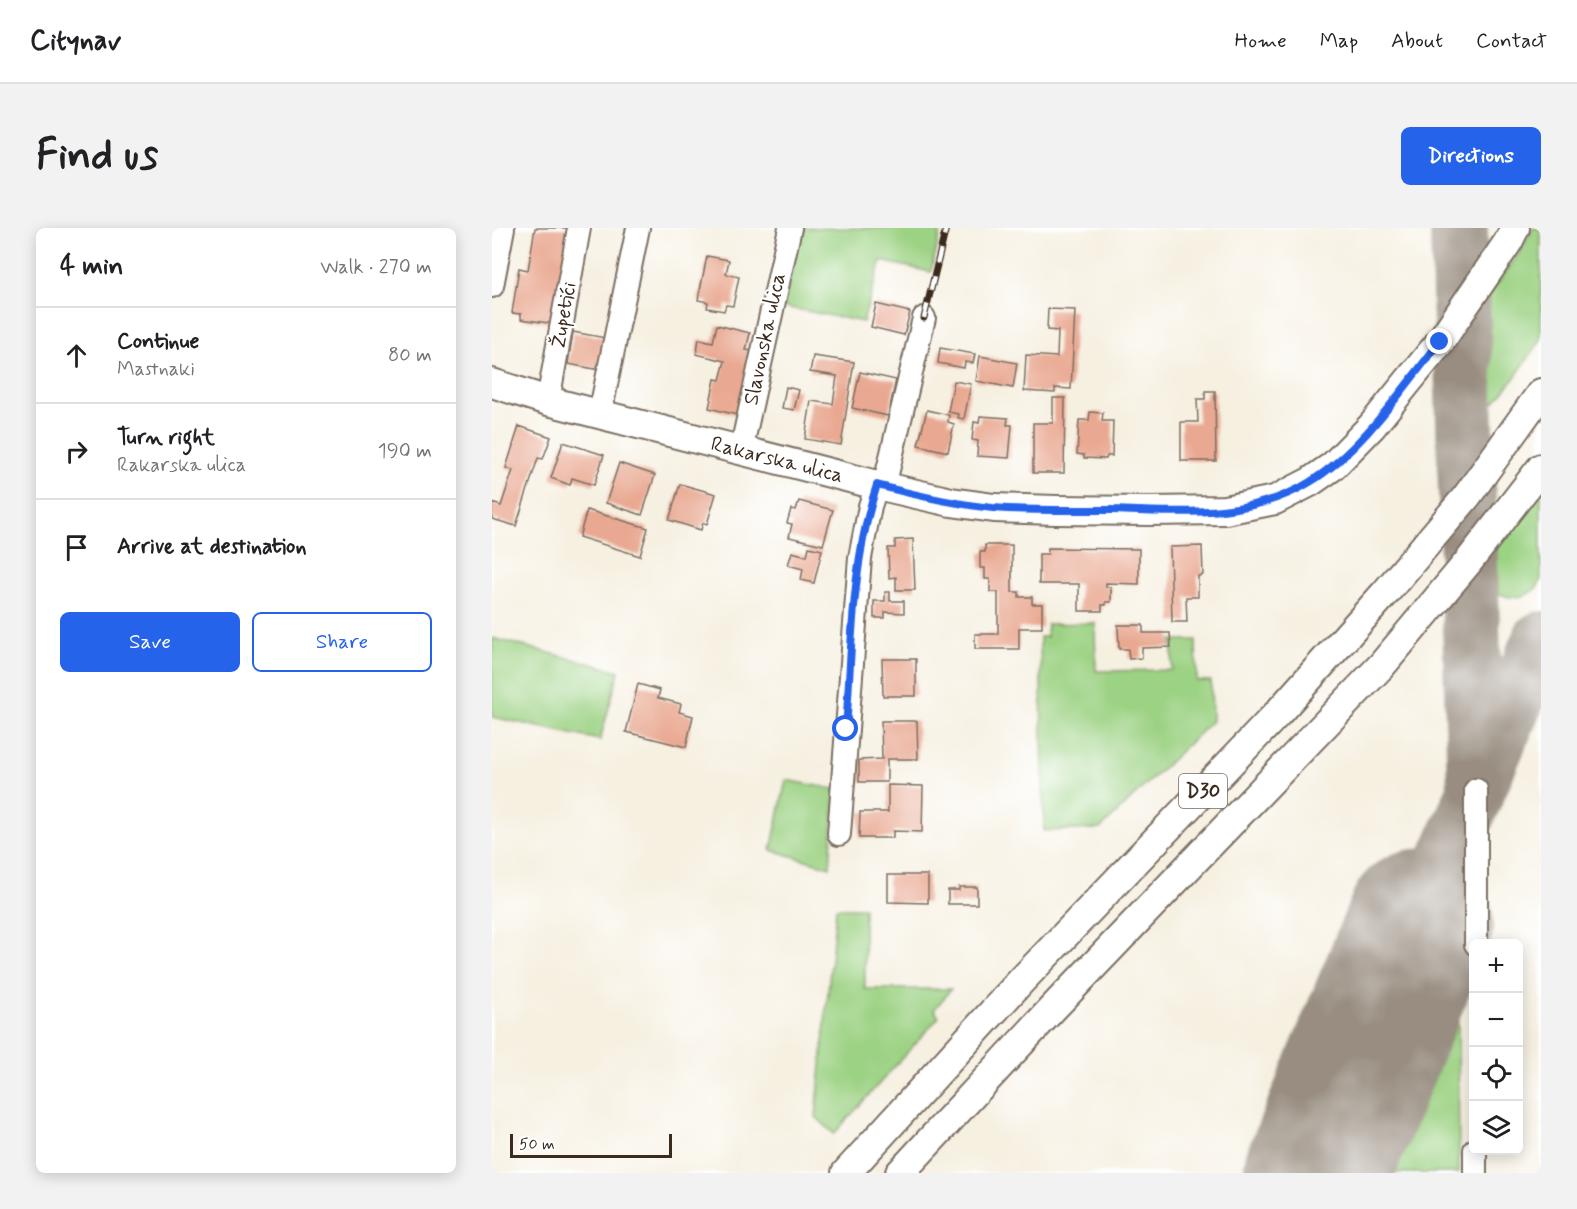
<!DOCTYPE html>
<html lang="en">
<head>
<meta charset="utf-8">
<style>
  body { margin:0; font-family:Mynerve,sans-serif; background:#f2f2f2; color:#202124 }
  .controls { position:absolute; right:18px; bottom:18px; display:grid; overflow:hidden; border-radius:9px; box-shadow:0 3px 15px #0003 }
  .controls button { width:54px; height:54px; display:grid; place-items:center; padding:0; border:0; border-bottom:2px solid #e0e0e0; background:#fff; color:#202124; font:30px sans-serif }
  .scale { position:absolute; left:18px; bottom:15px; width:162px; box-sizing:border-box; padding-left:6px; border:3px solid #3b2a1e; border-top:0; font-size:16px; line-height:21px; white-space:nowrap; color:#3b2a1e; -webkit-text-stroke:4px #fff; paint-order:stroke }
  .stop { position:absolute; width:18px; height:18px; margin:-14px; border:4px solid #2563eb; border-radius:50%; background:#fff }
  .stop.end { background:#2563eb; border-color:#fff; box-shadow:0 2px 6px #0008 }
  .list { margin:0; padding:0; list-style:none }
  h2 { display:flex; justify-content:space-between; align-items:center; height:78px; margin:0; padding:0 24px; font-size:26px }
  h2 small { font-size:20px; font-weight:400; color:#757577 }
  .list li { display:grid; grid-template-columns:39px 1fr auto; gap:18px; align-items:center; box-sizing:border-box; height:96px; padding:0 24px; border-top:2px solid #e0e0e0 }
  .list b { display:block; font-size:22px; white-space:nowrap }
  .list p { margin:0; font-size:20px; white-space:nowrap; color:#757577 }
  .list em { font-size:20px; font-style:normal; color:#757577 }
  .actions { display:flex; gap:12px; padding:18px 24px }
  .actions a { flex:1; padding:14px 0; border:2px solid #2563eb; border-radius:9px; text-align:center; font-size:21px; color:#2563eb }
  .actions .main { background:#2563eb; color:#fff }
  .icon { flex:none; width:33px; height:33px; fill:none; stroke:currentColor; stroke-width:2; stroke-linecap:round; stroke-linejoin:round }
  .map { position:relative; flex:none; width:1049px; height:945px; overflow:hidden; border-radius:9px }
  header { display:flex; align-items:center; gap:36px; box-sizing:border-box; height:84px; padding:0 30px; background:#fff; border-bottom:2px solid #e0e0e0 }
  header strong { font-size:28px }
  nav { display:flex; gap:33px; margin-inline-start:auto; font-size:21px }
  .intro { display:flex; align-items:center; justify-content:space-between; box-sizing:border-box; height:144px; padding:0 36px }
  h1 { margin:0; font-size:42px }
  .button { padding:15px 27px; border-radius:9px; background:#2563eb; color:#fff; font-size:21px; font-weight:700 }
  main { display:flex; gap:36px; padding:0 36px }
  aside { flex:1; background:#fff; border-radius:9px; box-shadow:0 3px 15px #0003 }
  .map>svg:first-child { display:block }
</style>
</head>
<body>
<header>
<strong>Citynav</strong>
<nav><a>Home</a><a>Map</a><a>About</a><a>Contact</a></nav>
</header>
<div class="intro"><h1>Find us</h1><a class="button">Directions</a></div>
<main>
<aside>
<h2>4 min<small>Walk · 270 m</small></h2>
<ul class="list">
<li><svg class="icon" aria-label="ahead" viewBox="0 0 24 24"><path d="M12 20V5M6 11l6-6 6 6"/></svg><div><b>Continue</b><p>Mastnaki</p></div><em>80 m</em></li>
<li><svg class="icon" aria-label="right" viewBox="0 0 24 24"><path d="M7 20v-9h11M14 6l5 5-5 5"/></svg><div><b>Turn right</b><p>Rakarska ulica</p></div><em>190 m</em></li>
<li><svg class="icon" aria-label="arrive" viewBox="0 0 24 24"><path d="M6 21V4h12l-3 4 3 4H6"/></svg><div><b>Arrive at destination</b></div></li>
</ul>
<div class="actions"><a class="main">Save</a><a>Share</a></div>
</aside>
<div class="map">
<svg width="1049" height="945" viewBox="0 0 1049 945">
  <rect width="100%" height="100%" fill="#fff"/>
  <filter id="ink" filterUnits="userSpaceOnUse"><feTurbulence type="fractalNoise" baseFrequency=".0167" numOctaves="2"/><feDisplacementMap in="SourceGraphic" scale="12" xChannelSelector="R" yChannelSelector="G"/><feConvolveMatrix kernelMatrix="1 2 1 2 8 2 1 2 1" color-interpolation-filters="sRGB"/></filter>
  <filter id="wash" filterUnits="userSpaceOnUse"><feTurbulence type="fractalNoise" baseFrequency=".008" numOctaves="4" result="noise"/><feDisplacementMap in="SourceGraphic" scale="24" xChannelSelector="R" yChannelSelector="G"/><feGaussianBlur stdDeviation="1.35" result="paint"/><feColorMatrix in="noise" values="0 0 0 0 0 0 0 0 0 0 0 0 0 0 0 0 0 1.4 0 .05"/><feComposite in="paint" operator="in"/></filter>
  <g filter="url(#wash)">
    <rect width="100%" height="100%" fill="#f6f0e1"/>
    <path fill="#9cd283" stroke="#6c7e50" stroke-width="1.5" d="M 308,0 L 449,0 L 439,44 L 389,33 L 371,94 L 292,79 Z
      M 1041,0 L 1049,0 L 1049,112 L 1021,152 L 986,194 L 985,84 L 1028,24 Z
      M 1049,260 L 1049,353 C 1037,376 1002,374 993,349 C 991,345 991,339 991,335 Z
      M 603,395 L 604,443 L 680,442 L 680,412 L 704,412 L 705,453 L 719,453 L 720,493 L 608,601 L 552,603 L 548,409 L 555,409 L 555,396 Z
      M 0,410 L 127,443 L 108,512 L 0,489 Z
      M 294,552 L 343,561 L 338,639 L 279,622 Z
      M 344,680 L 372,680 L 373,761 L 459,761 L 442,782 L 447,789 L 342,906 L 324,889 Z
      M 959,741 L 966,741 L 967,945 L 873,945 L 917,834 Z"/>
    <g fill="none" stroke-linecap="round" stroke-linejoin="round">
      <path stroke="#988d80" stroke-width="58" d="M 967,0 L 984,562
        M 928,694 L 1049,412"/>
      <path stroke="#988d80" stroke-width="147" d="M 825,945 L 928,694"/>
    </g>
    <g id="blocks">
      <path fill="#e9a891" d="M 43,0 L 78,0 L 63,96 L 29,91 L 29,86 L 20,85 L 27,40 L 36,42 Z
        M 215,28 L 237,32 L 234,46 L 247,49 L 241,78 L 234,77 L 232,83 L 215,80 L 216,74 L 206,72 Z
        M 384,76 L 418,84 L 412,107 L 379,99 Z
        M 556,81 L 583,82 L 579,161 L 563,160 L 563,165 L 532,163 L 534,127 L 565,129 L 566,103 L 555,102 Z
        M 225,97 L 258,105 L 254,122 L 259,123 L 245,187 L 217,180 L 223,151 L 228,152 L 233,133 L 204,126 L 207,111 L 221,114 Z
        M 81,104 L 114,110 L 108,142 L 76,136 Z
        M 448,120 L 483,126 L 481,135 L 473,134 L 472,140 L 446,135 Z
        M 321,128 L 362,134 L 349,217 L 313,211 L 319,173 L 341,176 L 345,148 L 318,144 Z
        M 488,128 L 525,135 L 521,160 L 484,153 Z
        M 368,144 L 404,152 L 396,188 L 360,180 Z
        M 462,153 L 479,156 L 472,191 L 466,190 L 467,186 L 456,184 Z
        M 294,159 L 307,162 L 302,182 L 290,180 Z
        M 713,163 L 723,163 L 724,233 L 689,233 L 689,194 L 706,194 L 705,171 L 713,171 Z
        M 561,170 L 573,170 L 572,245 L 541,245 L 541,195 L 561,195 Z
        M 435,182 L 457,187 L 456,194 L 462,196 L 456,224 L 426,217 Z
        M 598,184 L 611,185 L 610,193 L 621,193 L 620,228 L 615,228 L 614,231 L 592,230 L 592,227 L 585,226 L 587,192 L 597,192 Z
        M 488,188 L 516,190 L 515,197 L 520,197 L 517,230 L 485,228 L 486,213 L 480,212 L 482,194 L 487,195 Z
        M 27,198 L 59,209 L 51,231 L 46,230 L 24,298 L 0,291 L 0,275 L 9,278 L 21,242 L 14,240 Z
        M 71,214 L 112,227 L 102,257 L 80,250 L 78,257 L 59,250 Z
        M 127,235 L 163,247 L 150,287 L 114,275 Z
        M 188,256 L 224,266 L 215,296 L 211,295 L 209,302 L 177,292 Z
        M 307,273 L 341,282 L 331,317 L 297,309 L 300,296 L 295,295 L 299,281 L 304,282 Z
        M 95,282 L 156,300 L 148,328 L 87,309 Z
        M 421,311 L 423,362 L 404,362 L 404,349 L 397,350 L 396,320 L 403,320 L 403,312 Z
        M 493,317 L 520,317 L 520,364 L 527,364 L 527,369 L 540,369 L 540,376 L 550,376 L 550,400 L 527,400 L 527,421 L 483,421 L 483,406 L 506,406 L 506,364 L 498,364 L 498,351 L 493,351 L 493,340 L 488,340 L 488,324 L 493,324 Z
        M 710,318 L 711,347 L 706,348 L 706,369 L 694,369 L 695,394 L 680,394 L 678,319 Z
        M 317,319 L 330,322 L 322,355 L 309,352 L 311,341 L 296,337 L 300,324 L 315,328 Z
        M 556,320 L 647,321 L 647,356 L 614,355 L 614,359 L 619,359 L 619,374 L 614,374 L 614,377 L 610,377 L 610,383 L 587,383 L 587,356 L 547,356 L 547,326 L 556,326 Z
        M 393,364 L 398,364 L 398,373 L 412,373 L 412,385 L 393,384 L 393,390 L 382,390 L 382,373 L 393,373 Z
        M 626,397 L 651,397 L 651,405 L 678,405 L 679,419 L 650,420 L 650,430 L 637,431 L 636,421 L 627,421 Z
        M 390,431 L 424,431 L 424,468 L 391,468 Z
        M 146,456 L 168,462 L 166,470 L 189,476 L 187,484 L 201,488 L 194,519 L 134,504 Z
        M 389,493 L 425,493 L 426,531 L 395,531 L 395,554 L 367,554 L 367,532 L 390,531 Z
        M 396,557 L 431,558 L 430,604 L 401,603 L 401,610 L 367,610 L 368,584 L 396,584 Z
        M 396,647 L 436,647 L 436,675 L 396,674 Z
        M 467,659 L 485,659 L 485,676 L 456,676 L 456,662 L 467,662 Z"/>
    </g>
  </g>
  <g filter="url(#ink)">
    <use href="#blocks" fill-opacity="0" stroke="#7c6f62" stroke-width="1.5"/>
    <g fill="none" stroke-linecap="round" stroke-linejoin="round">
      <defs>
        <path id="minor" d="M 0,58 L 11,0
          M 56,173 L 87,0
          M 108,186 L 146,0
          M 249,223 L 298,0
          M 392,259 L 432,90
          M 347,606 L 368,330 L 378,278 L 385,257
          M 984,716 L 984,562
          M 983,945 L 983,922"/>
        <path id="major" d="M 0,155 L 56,173 L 385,257 L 459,274 L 502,280 L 564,282 L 656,283 L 733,282 L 783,272 L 818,254 L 841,238 L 880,198 L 948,114 L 1016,14 L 1023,0
          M 354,945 L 529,753 L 785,486 L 894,364 L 975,268 L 1049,165
          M 408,945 L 561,780 L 890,437 L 977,333 L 1049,240"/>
      </defs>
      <use href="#minor" stroke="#7c6f62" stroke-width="26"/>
      <use href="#major" stroke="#7c6f62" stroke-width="32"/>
      <use href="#minor" stroke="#fff" stroke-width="22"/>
      <use href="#major" stroke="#fff" stroke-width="28"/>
      <defs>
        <path id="rail" d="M 432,90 L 454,0"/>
      </defs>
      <use href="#rail" stroke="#3b2a1e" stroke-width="7"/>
      <use href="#rail" stroke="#fff" stroke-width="4.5" stroke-dasharray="14" stroke-linecap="butt"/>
    </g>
  </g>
  <g fill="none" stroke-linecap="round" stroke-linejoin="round" filter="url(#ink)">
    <path stroke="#2563eb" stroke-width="8" d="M 354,501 C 360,421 359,334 385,257 C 423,267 461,276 501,280 C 540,283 580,282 619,282 C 686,284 760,291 818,254 C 870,222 910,161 948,114"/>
  </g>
  <g text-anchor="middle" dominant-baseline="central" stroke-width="4.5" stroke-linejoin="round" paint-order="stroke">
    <rect fill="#fff" stroke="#766a62" stroke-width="1.5" x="687" y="546" width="48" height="34" rx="4.5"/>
    <g font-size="20" font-weight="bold" fill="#3b2a1e">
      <text x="711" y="563">D30</text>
    </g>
    <g font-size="21" fill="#3b2a1e" stroke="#fff">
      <text transform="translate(72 87) rotate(-80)">Župetići</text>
      <text transform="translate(273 111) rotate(-78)">Slavonska ulica</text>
      <text transform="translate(285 232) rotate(14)">Rakarska ulica</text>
    </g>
  </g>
</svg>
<div class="controls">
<button>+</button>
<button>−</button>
<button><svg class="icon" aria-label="locate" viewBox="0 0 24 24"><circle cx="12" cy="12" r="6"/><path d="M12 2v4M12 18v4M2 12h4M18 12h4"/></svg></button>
<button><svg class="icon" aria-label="layers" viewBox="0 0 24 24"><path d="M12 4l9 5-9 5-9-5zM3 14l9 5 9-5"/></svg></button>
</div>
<div class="scale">50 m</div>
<div class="stop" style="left:354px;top:501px"></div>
<div class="stop end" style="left:948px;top:114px"></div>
</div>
</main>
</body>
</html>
